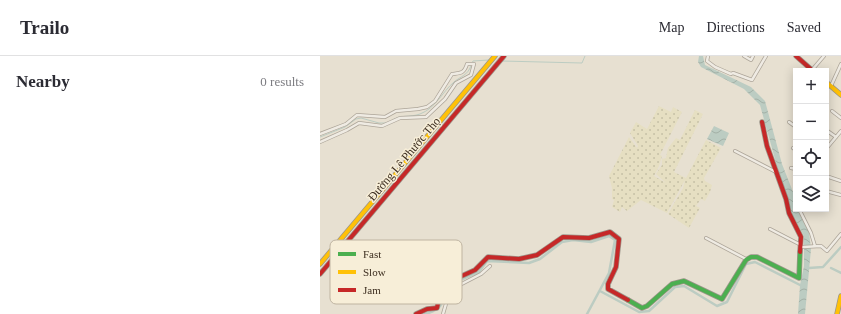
<!DOCTYPE html>
<html lang="en">
<head>
<meta charset="utf-8">
<style>
  body { margin:0; font-family:"Times New Roman",serif; background:#f7f7f7; color:#2b2b33 }
  .controls { position:absolute; right:12px; top:12px; display:grid; overflow:hidden; border-radius:0px; box-shadow:0 2px 10px #0003 }
  .controls button { width:36px; height:36px; display:grid; place-items:center; padding:0; border:0; border-bottom:1px solid #e1e1e2; background:#fff; color:#2b2b33; font:20px sans-serif }
  .list { margin:0; padding:0; list-style:none }
  h2 { display:flex; justify-content:space-between; align-items:center; height:52px; margin:0; padding:0 16px; font-size:17px }
  h2 small { font-size:13px; font-weight:400; color:#7c7c81 }
  .icon { flex:none; width:22px; height:22px; fill:none; stroke:currentColor; stroke-width:2; stroke-linecap:round; stroke-linejoin:round }
  .map { position:relative; flex:none; width:521px; height:258px; overflow:hidden }
  header { display:flex; align-items:center; gap:24px; box-sizing:border-box; height:56px; padding:0 20px; background:#fff; border-bottom:1px solid #e1e1e2 }
  header strong { font-size:19px }
  nav { display:flex; gap:22px; margin-inline-start:auto; font-size:14px }
  main { display:flex }
  aside { flex:1; background:#fff }
  .map>svg:first-child { display:block }
</style>
</head>
<body>
<header>
<strong>Trailo</strong>
<nav><a>Map</a><a>Directions</a><a>Saved</a></nav>
</header>
<main>
<aside>
<h2>Nearby<small>0 results</small></h2>
<ul class="list">
</ul>
</aside>
<div class="map">
<svg width="521" height="258" viewBox="0 0 521 258">
  <defs>
    <pattern id="farmland-dots" width="8" height="8" patternUnits="userSpaceOnUse"><rect width="8" height="8" fill="#e6dfc2"/><path d="M2 2h.1M6 6h.1" fill="none" stroke="#c6c0a6" stroke-width="1.8" stroke-linecap="round"/></pattern>
    <pattern id="water-waves" width="16" height="10" patternUnits="userSpaceOnUse"><rect width="16" height="10" fill="#bcccc2"/><path d="M0 5q4-4 8 0t8 0" fill="none" stroke="#a2b0a6"/></pattern>
  </defs>
  <rect width="100%" height="100%" fill="#e7e0d1"/>
  <path fill="url(#farmland-dots)" d="M 339,50 L 351,56 L 353,51 L 362,56 L 340,99 L 342,100 L 339,110 L 334,120 L 346,127 L 336,118 L 342,109 L 342,103 L 346,102 L 348,92 L 356,82 L 360,84 L 375,54 L 383,58 L 354,116 L 366,122 L 386,84 L 401,92 L 384,122 L 385,125 L 392,129 L 390,136 L 385,145 L 381,143 L 376,150 L 380,152 L 369,172 L 348,158 L 363,132 L 365,124 L 347,157 L 321,144 L 307,155 L 302,151 L 300,156 L 292,151 L 294,144 L 292,143 L 292,132 L 289,120 L 309,81 L 317,92 L 318,90 L 310,77 L 316,66 L 327,73 Z"/>
  <path fill="url(#water-waves)" d="M 379,0 L 383,0 L 385,9 L 431,31 L 445,45 L 462,108 L 475,141 L 476,153 L 478,153 L 489,176 L 491,193 L 485,258 L 478,258 L 480,229 L 484,210 L 484,180 L 468,150 L 440,49 L 424,33 L 381,11 L 378,6 Z
    M 394,70 L 409,77 L 403,90 L 387,83 Z"/>
  <g fill="none" stroke-linecap="round" stroke-linejoin="round">
    <path stroke="#bcccc2" stroke-width="1" d="M 182,5 L 262,7 L 265,0
      M 152,7 L 153,5 L 169,4
      M 71,65 C 80,58 89,62 100,58 C 116,52 122,36 134,26 C 141,20 147,20 151,10
      M 0,81 L 25,71 L 36,63 L 41,62 L 59,67 L 66,67"/>
    <path stroke="#bcccc2" stroke-width="2.5" d="M 489,212 L 503,211 L 521,191
      M 511,212 L 521,217
      M 280,235 L 319,256 L 329,255 L 355,231 L 364,230 L 397,250 L 407,246 L 426,208 L 435,206 L 480,229
      M 105,258 C 124,253 122,247 126,230 L 159,216 L 167,205 L 209,207 L 220,203 L 242,186 L 253,184 L 271,186 L 289,180 L 295,184 L 289,217 L 267,258"/>
    <defs>
      <path id="street" d="M 388,0 L 387,5 L 395,11 L 411,18 L 413,17 L 432,24 L 446,0
        M 424,0 L 431,4 L 433,0
        M 492,14 L 504,0
        M 511,30 L 521,8
        M 512,55 L 521,62
        M 469,66 L 476,71
        M 506,74 L 516,81
        M 0,78 L 26,68 L 37,59 L 65,61 L 76,55 L 98,53 L 107,51 L 115,45 L 132,18 C 140,17 144,18 147,8 L 154,8 L 151,19 L 136,27 L 125,43 L 106,61 L 80,62 L 62,70 L 39,67 L 27,74 L 0,86
        M 473,92 L 476,94
        M 506,93 L 521,75
        M 415,95 L 456,116
        M 471,112 L 476,113
        M 506,120 L 521,125
        M 506,135 L 521,139
        M 479,153 L 491,177 L 495,190
        M 450,173 L 481,189
        M 386,182 L 426,203
        M 483,191 L 501,190 L 507,195 L 521,178
        M 123,258 L 130,234 L 161,218 L 170,210"/>
      <path id="fast" d="M 308,244 L 322,252 L 327,250 L 352,228 L 364,225 L 402,243 L 426,204 L 431,201 L 437,201 L 479,222 L 480,196"/>
      <path id="slow" d="M 506,26 L 521,39
        M 0,208 L 175,0
        M 517,258 L 521,240"/>
      <path id="jam" d="M 476,0 L 493,15
        M 442,66 L 447,90 L 466,143 L 469,157 L 481,181 L 480,196
        M 0,218 L 184,0
        M 96,258 L 107,253 L 117,252 L 121,233 L 124,228 L 155,214 L 168,201 L 199,203 L 217,199 L 243,181 L 269,182 L 290,176 L 299,183 L 296,211 L 288,228 L 288,233 L 308,244"/>
    </defs>
    <use href="#street" stroke="#ada599" stroke-width="4"/>
    <use href="#fast" stroke="#9c958a" stroke-width="5.5"/>
    <use href="#slow" stroke="#9c958a" stroke-width="5.5"/>
    <use href="#jam" stroke="#9c958a" stroke-width="5.5"/>
    <use href="#street" stroke="#efebe3" stroke-width="2.5"/>
    <use href="#fast" stroke="#4caf50" stroke-width="4"/>
    <use href="#slow" stroke="#ffc107" stroke-width="4"/>
    <use href="#jam" stroke="#c62828" stroke-width="4"/>
  </g>
  <g text-anchor="middle" dominant-baseline="central" stroke-width="3" stroke-linejoin="round" paint-order="stroke">
    <g font-size="12" fill="#3d2e20" stroke="#f7eed8">
      <text transform="translate(84 103) rotate(-50)">Đường Lê Phước Thọ</text>
    </g>
  </g>
  <rect x="10" y="184" width="132" height="64" rx="6" fill="#f7eed8" stroke="#bfb4a1" stroke-width="1"/>
  <rect x="18" y="196" width="18" height="4" fill="#4caf50"/>
  <rect x="18" y="214" width="18" height="4" fill="#ffc107"/>
  <rect x="18" y="232" width="18" height="4" fill="#c62828"/>
  <g font-size="11" fill="#3d2e20">
    <text x="43" y="202">Fast</text>
    <text x="43" y="220">Slow</text>
    <text x="43" y="238">Jam</text>
  </g>
</svg>
<div class="controls">
<button>+</button>
<button>−</button>
<button><svg class="icon" aria-label="locate" viewBox="0 0 24 24"><circle cx="12" cy="12" r="6"/><path d="M12 2v4M12 18v4M2 12h4M18 12h4"/></svg></button>
<button><svg class="icon" aria-label="layers" viewBox="0 0 24 24"><path d="M12 4l9 5-9 5-9-5zM3 14l9 5 9-5"/></svg></button>
</div>
</div>
</main>
</body>
</html>
